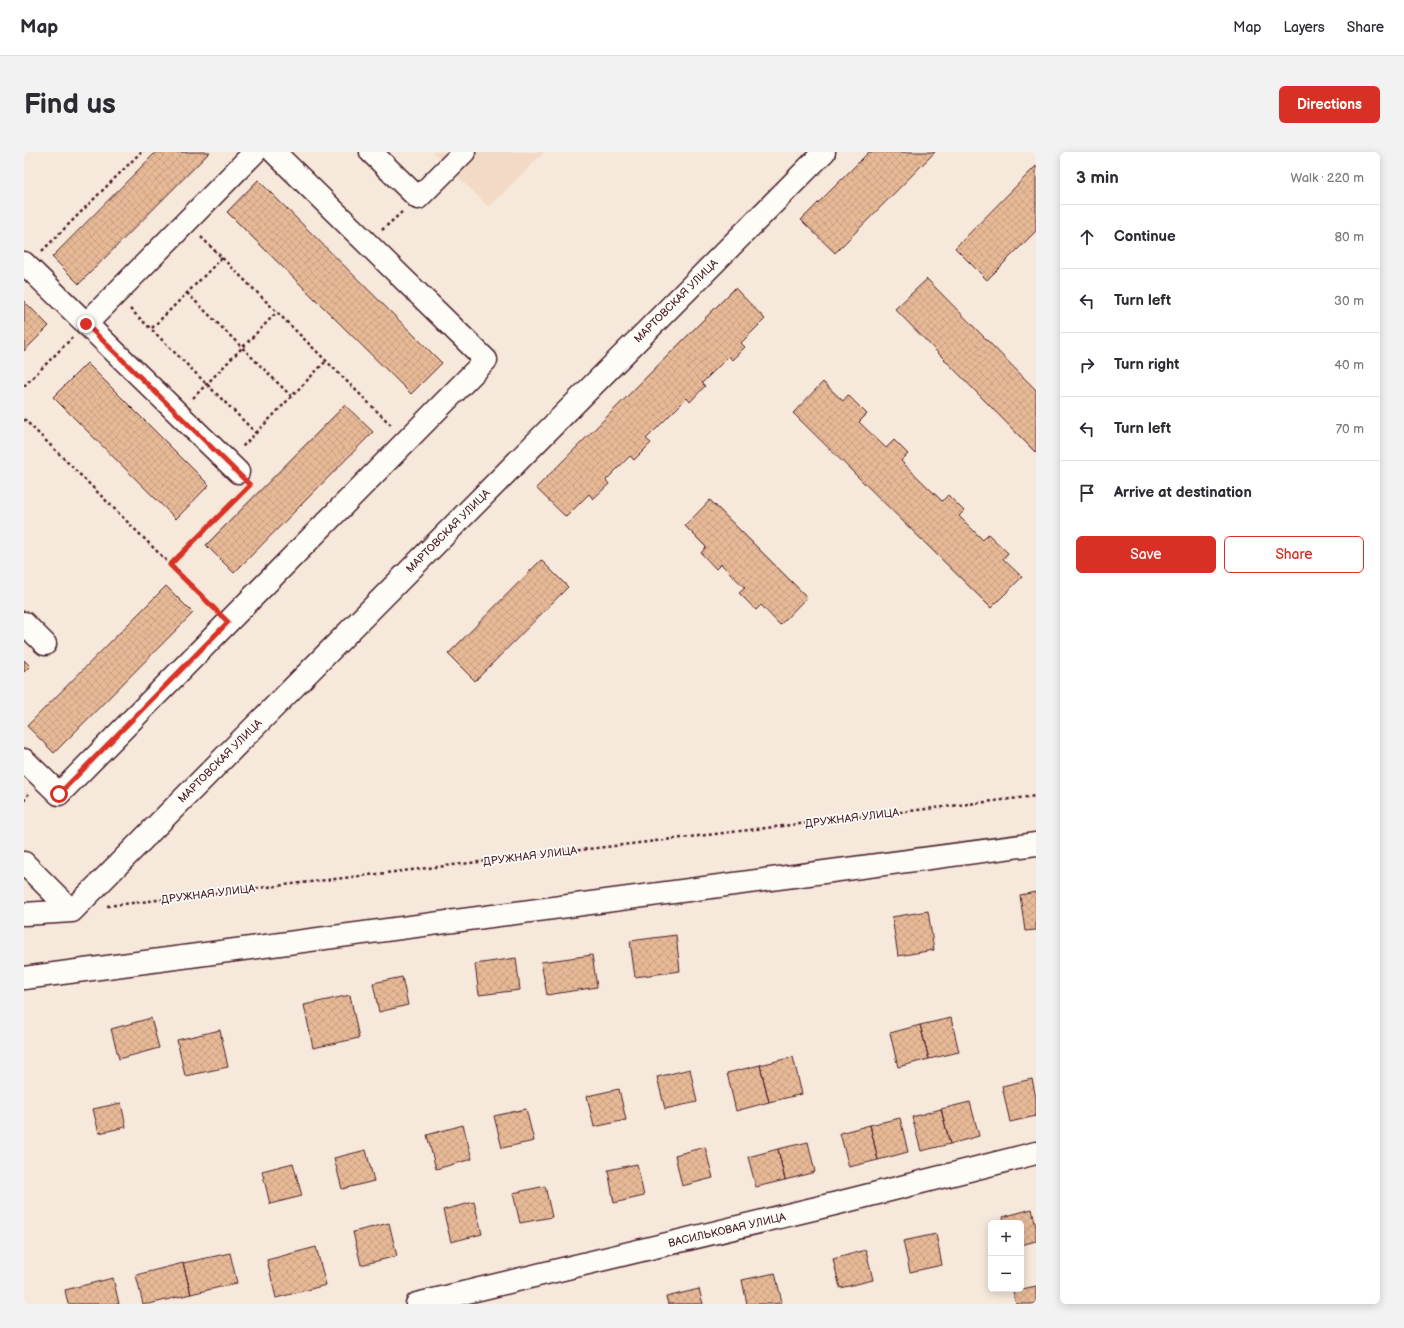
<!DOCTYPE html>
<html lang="en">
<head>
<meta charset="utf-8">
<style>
  body { margin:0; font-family:"Balsamiq Sans",sans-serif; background:#f2f2f3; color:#2b2b33 }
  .controls { position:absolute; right:12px; bottom:12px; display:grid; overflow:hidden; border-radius:6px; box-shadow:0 2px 10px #0003 }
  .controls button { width:36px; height:36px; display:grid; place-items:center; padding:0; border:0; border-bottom:1px solid #e1e1e2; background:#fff; color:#2b2b33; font:20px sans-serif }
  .stop { position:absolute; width:12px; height:12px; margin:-9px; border:3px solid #d93025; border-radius:50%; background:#fff }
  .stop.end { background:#d93025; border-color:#fff; box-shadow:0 1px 4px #0008 }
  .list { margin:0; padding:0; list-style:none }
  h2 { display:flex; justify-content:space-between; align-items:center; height:52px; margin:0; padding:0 16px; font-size:17px }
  h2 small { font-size:13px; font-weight:400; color:#7c7c81 }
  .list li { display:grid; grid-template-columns:26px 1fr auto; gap:12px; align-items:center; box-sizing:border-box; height:64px; padding:0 16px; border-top:1px solid #e1e1e2 }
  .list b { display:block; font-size:15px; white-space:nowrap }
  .list em { font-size:13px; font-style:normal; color:#7c7c81 }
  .actions { display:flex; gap:8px; padding:12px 16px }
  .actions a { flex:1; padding:9px 0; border:1px solid #d93025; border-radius:6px; text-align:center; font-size:14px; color:#d93025 }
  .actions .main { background:#d93025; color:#fff }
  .icon { flex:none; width:22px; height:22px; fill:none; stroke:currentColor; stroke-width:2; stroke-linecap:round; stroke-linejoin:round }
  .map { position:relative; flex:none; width:1012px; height:1152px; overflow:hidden; border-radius:6px }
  header { display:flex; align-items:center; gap:24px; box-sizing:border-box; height:56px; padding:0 20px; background:#fff; border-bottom:1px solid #e1e1e2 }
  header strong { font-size:19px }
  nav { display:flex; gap:22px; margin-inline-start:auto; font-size:14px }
  .intro { display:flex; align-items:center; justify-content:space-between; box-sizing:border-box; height:96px; padding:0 24px }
  h1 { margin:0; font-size:28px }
  .button { padding:10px 18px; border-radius:6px; background:#d93025; color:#fff; font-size:14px; font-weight:700 }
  main { display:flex; gap:24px; padding:0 24px }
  aside { flex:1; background:#fff; border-radius:6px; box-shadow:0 2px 10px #0003 }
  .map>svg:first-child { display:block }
</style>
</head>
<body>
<header>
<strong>Map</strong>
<nav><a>Map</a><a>Layers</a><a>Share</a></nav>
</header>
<div class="intro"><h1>Find us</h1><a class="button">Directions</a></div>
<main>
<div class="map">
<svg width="1012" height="1152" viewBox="0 0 1012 1152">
  <defs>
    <pattern id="building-cross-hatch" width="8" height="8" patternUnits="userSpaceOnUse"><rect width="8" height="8" fill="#e7ba97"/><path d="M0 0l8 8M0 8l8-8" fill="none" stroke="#c89f82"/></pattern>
  </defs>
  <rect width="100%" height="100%" fill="#f6e8da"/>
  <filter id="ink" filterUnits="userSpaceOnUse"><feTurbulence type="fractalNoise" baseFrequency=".025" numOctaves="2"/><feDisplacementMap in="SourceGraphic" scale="8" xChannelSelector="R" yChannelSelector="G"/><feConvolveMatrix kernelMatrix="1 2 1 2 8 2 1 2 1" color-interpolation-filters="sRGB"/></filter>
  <g filter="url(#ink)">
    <path fill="#f2dac6" d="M 409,0 L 520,0 L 465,55 Z"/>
    <path fill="url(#building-cross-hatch)" stroke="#4a1f2b" d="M 132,0 L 186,0 L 55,132 L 28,105 Z
      M 845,0 L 911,0 L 811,101 L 777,68 Z
      M 1012,14 L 1012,79 L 963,128 L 931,96 Z
      M 234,28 L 418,211 L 387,242 L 203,60 Z
      M 903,127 L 1012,238 L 1012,301 L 871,157 Z
      M 711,136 L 741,167 L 717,191 L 721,195 L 708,208 L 705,204 L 678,231 L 681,234 L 666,250 L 663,246 L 622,287 L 627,291 L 610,308 L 606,304 L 582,328 L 585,332 L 569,347 L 565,342 L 542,365 L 512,336 Z
      M 0,149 L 25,174 L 0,199 Z
      M 63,211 L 185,333 L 152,367 L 29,245 Z
      M 799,230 L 819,249 L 824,243 L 843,262 L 835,270 L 862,296 L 870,288 L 884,302 L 877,309 L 918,349 L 924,343 L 940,359 L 935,364 L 959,388 L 964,382 L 984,401 L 979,407 L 998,425 L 967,456 L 769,261 Z
      M 321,253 L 349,280 L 210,421 L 182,393 Z
      M 686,348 L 783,445 L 756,473 L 737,453 L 732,458 L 715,441 L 721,436 L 697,412 L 692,417 L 677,401 L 682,395 L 661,374 Z
      M 517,408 L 544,435 L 451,529 L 424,502 Z
      M 142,434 L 169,461 L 30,601 L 3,574 Z
      M 0,508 L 6,514 L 0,520 Z
      M 1012,740 L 1012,778 L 1001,779 L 996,743 Z
      M 904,759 L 910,798 L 874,804 L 868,765 Z
      M 652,783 L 656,819 L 611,825 L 606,789 Z
      M 568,803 L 573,835 L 523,843 L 517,810 Z
      M 492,806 L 496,838 L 455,843 L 451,812 Z
      M 378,825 L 384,853 L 355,860 L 349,831 Z
      M 326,843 L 335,886 L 289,896 L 280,853 Z
      M 127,866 L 135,896 L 95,907 L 87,877 Z
      M 927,866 L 935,900 L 905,907 L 896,873 Z
      M 896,873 L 905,907 L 874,915 L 866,881 Z
      M 196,878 L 204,915 L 161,924 L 153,888 Z
      M 769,905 L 778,942 L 745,950 L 736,913 Z
      M 736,913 L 745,950 L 712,959 L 703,921 Z
      M 666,917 L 673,950 L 641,957 L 633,925 Z
      M 1008,927 L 1012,946 L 1012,964 L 986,970 L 978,934 Z
      M 595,937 L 602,968 L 570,975 L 563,944 Z
      M 946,950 L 955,984 L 926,992 L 917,957 Z
      M 97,951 L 102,975 L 75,981 L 69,957 Z
      M 502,957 L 510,989 L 478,996 L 470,964 Z
      M 917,957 L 926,992 L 897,999 L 888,965 Z
      M 876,966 L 884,1000 L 854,1008 L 846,973 Z
      M 439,973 L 448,1007 L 412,1017 L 403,983 Z
      M 846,973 L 854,1008 L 825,1015 L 816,981 Z
      M 784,990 L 791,1020 L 761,1028 L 754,997 Z
      M 681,995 L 689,1026 L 658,1034 L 651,1003 Z
      M 754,997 L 761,1028 L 732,1035 L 724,1005 Z
      M 342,998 L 350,1029 L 318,1037 L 310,1006 Z
      M 269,1011 L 278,1044 L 246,1052 L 238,1019 Z
      M 613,1012 L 620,1044 L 590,1051 L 584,1018 Z
      M 521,1034 L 528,1065 L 496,1071 L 489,1041 Z
      M 450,1050 L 458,1082 L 427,1090 L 419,1058 Z
      M 1008,1057 L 1012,1075 L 1012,1089 L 997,1093 L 997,1071 L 980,1071 L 979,1065 Z
      M 365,1071 L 373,1104 L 337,1113 L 329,1080 Z
      M 912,1082 L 918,1113 L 886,1120 L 879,1089 Z
      M 292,1095 L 302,1133 L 252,1146 L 243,1108 Z
      M 842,1098 L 849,1128 L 816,1136 L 809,1107 Z
      M 206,1101 L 213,1131 L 167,1142 L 159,1111 Z
      M 159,1111 L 167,1142 L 125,1152 L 119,1152 L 112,1123 Z
      M 751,1121 L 758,1150 L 751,1152 L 723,1152 L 718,1128 Z
      M 89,1126 L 95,1152 L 44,1152 L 41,1138 Z
      M 1012,1134 L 1012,1152 L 992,1152 L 989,1139 Z
      M 675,1137 L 679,1152 L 644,1152 L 642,1145 Z"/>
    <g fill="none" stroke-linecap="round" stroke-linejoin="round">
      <defs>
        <path id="minor" d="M 347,0 L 394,46 L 440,0
          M 0,111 L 214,320
          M 62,172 L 231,0
          M 0,471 L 21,492
          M 0,608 L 35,642 L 462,208 L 250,0
          M 0,711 L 48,759
          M 48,759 L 800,0
          M 0,762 L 48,759
          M 0,826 L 1012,692
          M 393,1152 L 814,1051 L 1012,1001"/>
      </defs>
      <use href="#minor" stroke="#4a1f2b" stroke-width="25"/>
      <path stroke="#4a1f2b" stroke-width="2.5" stroke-dasharray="3 3" stroke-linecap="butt" d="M 358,78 L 378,60
        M 177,85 L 368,274
        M 18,99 L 117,0
        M 198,106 L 127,177 L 232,281 L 218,295
        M 163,141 L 268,245
        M 106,157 L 127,177
        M 0,234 L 48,186
        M 169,246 L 253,160
        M 0,267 L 190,456
        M 232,281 L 302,209
        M 146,413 L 217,342
        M 0,649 L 4,642
        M 83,754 L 1012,644"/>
      <use href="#minor" stroke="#fdfcf7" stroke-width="22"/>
    </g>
  </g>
  <g fill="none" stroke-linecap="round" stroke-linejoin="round" filter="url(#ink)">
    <path stroke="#d93025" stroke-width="5" d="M 35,642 L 204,470 L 146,413 L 226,333 L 62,172"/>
  </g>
  <g text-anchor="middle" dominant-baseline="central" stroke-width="3.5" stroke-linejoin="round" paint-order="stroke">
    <g font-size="11" fill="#4a1f2b" stroke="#fdfcf7">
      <text transform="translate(652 149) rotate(-45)">МАРТОВСКАЯ УЛИЦА</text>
      <text transform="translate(424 379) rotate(-45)">МАРТОВСКАЯ УЛИЦА</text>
      <text transform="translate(196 609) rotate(-45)">МАРТОВСКАЯ УЛИЦА</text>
      <text transform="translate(828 666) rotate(-7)">ДРУЖНАЯ УЛИЦА</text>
      <text transform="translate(506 704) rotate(-7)">ДРУЖНАЯ УЛИЦА</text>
      <text transform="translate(184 742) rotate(-7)">ДРУЖНАЯ УЛИЦА</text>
      <text transform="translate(703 1078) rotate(-13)">ВАСИЛЬКОВАЯ УЛИЦА</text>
    </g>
  </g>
</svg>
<div class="controls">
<button>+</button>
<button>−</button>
</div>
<div class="stop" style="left:35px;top:642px"></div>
<div class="stop end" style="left:62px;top:172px"></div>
</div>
<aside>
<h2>3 min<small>Walk · 220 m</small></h2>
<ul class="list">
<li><svg class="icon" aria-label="ahead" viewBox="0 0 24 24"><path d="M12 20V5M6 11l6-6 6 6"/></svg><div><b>Continue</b></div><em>80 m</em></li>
<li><svg class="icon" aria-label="left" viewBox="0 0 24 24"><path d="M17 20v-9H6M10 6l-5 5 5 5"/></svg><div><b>Turn left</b></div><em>30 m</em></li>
<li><svg class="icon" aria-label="right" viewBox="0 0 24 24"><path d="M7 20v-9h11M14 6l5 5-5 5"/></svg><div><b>Turn right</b></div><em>40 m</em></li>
<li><svg class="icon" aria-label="left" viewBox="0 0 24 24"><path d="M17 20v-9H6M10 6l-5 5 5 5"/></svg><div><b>Turn left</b></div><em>70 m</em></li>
<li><svg class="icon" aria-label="arrive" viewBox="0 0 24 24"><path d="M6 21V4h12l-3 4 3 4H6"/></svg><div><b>Arrive at destination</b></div></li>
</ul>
<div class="actions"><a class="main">Save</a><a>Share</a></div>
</aside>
</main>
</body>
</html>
